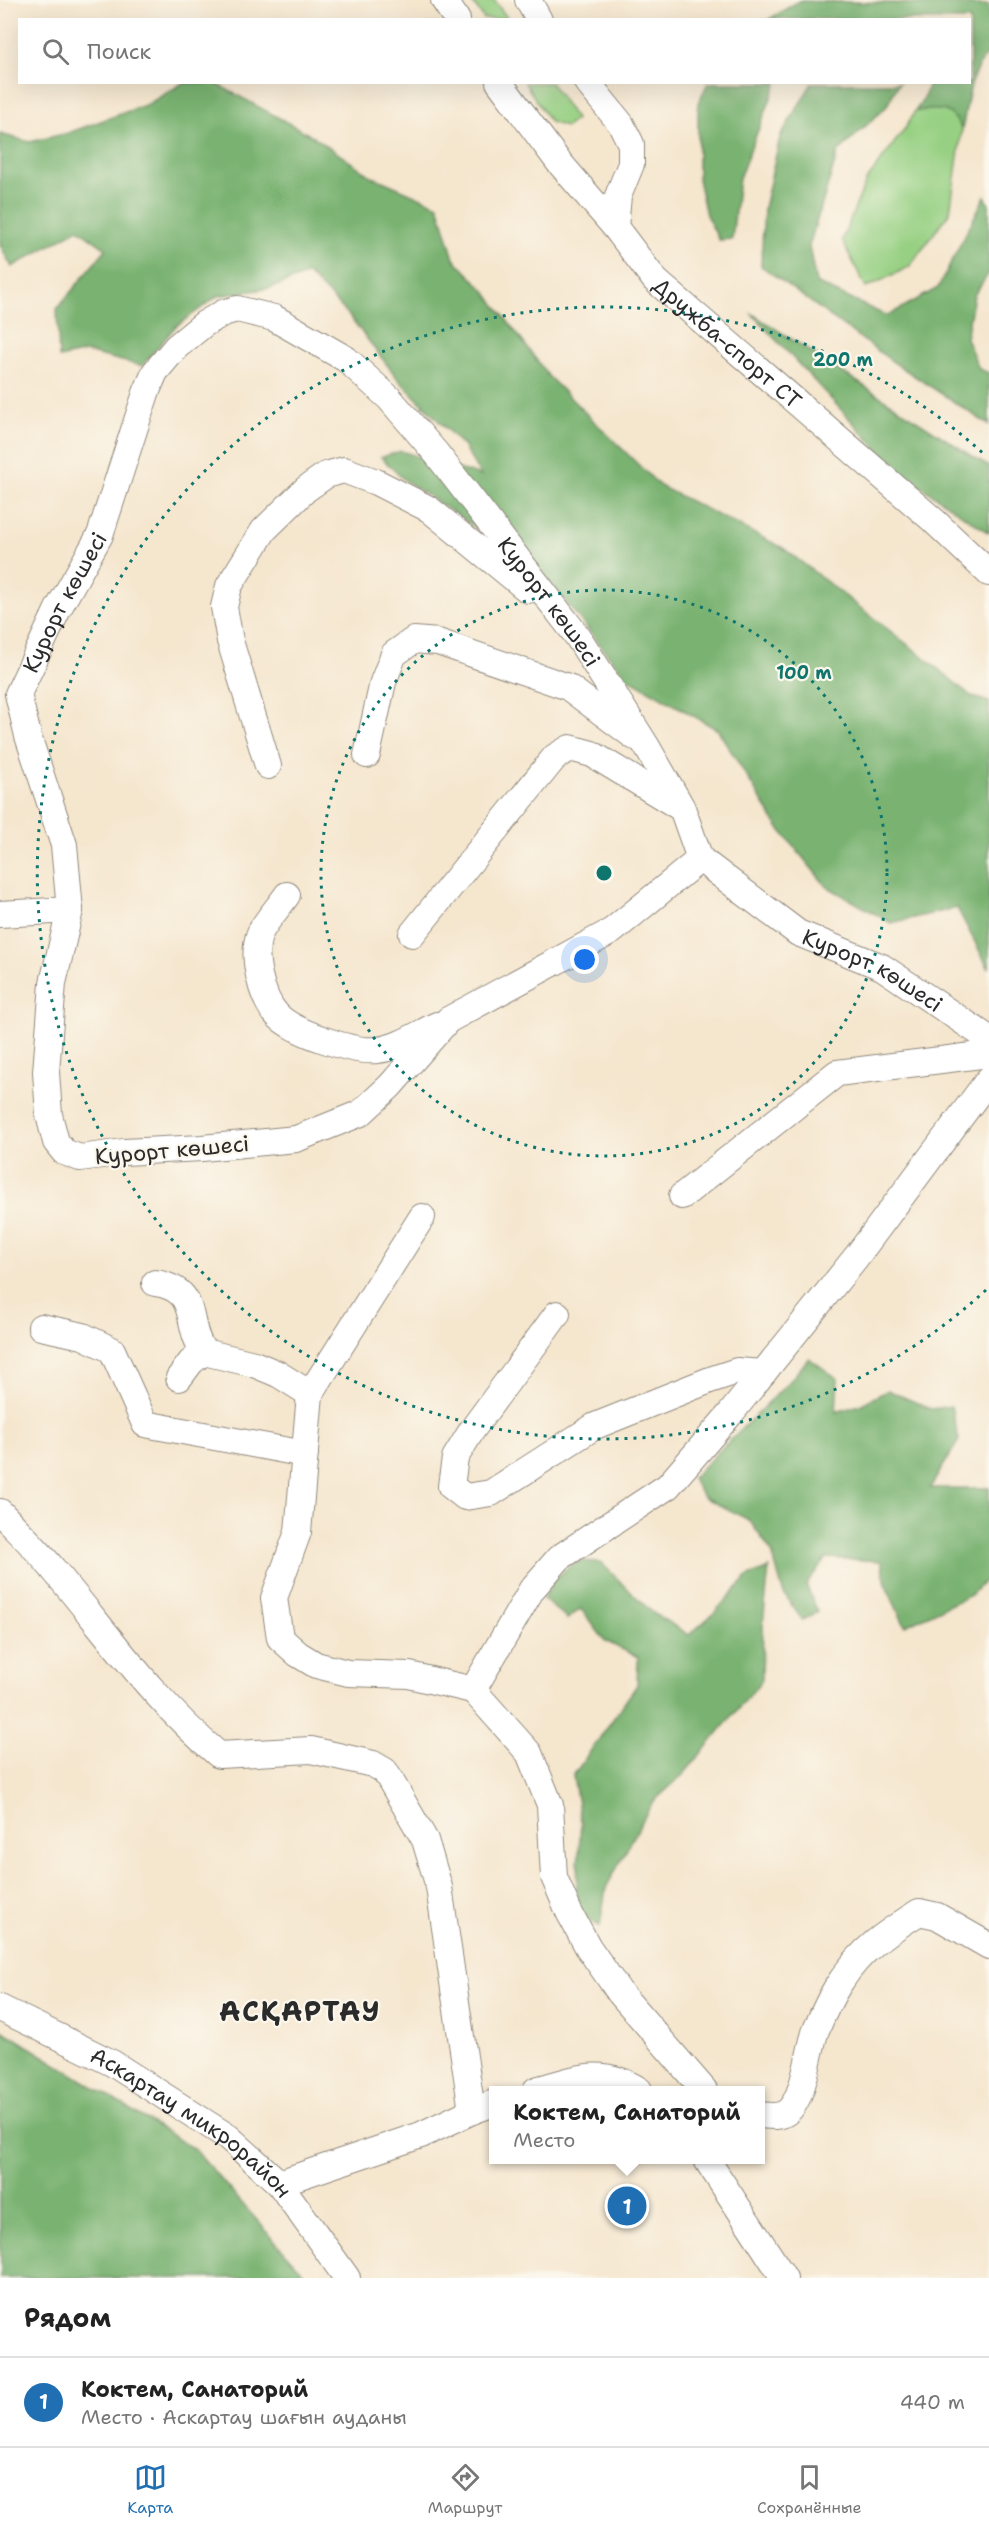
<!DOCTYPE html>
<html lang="ru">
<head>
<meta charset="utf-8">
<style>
  body { margin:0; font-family:"Shantell Sans",sans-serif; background:#f2f2f2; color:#222 }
  .you { position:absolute; left:585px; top:960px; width:21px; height:21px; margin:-15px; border:4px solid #fff; border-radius:50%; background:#1a73e8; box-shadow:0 0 0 9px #1a73e833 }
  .badge { display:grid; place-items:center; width:39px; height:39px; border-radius:50%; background:#1f6fb2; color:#fff; font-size:20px; font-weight:700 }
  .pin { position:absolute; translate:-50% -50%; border:3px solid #fff; box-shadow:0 2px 6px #0006 }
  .popup { position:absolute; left:489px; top:2086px; width:276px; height:78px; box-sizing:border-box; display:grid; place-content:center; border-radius:0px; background:#fff; filter:drop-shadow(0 2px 4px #0005); font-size:20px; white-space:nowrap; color:#767676 }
  .popup b { font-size:22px; color:#222 }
  .popup::after { content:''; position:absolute; left:50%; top:100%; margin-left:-12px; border:12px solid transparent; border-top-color:#fff }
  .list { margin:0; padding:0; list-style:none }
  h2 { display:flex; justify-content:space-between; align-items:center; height:78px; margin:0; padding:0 24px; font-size:26px }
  h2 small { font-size:20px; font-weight:400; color:#767676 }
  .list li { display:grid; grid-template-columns:39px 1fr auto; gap:18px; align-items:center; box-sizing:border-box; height:90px; padding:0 24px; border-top:2px solid #e0e0e0 }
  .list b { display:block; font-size:22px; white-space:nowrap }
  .list p { margin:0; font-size:20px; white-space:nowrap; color:#767676 }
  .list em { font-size:20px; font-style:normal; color:#767676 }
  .icon { flex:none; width:33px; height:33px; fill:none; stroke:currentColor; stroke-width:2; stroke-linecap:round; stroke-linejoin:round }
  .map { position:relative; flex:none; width:989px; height:2278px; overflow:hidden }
  .search { position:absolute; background:#fff; box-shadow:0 6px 24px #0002; left:18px; right:18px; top:18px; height:66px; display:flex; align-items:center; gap:15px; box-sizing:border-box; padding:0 21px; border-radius:0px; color:#767676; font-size:22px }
  .sheet { height:168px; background:#fff }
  nav { display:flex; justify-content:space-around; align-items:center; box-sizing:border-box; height:84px; border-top:2px solid #e0e0e0; background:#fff; font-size:16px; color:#767676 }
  nav a { display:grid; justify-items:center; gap:3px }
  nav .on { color:#1f6fb2 }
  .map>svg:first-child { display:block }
</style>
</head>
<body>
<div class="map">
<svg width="989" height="2278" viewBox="0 0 989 2278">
  <rect width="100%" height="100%" fill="#fbf7ec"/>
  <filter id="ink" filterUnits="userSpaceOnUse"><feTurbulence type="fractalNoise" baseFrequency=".0167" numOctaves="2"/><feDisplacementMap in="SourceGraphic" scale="12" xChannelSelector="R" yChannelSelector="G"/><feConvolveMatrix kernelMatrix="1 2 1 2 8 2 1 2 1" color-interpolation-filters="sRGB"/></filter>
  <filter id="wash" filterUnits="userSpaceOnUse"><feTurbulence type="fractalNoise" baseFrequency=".008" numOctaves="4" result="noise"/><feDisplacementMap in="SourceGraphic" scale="24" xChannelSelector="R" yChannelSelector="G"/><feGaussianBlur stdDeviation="1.35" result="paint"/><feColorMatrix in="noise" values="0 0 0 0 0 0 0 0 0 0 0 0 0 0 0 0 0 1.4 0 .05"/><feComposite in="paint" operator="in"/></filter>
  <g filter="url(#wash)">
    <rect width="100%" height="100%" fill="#f5e6ce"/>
    <path fill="#97d083" stroke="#617e57" stroke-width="1.5" d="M 471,0 L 494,0 L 508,19 L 484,19 Z
      M 525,83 L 551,83 L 576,119 L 566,127 L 550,122 Z
      M 942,108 L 955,115 L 962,129 L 950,212 L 909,267 L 866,288 L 842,240 L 866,181 L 906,127 L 915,111 Z"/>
    <path fill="#79b271" stroke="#526e4e" stroke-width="1.5" d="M 799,1 L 989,5 L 989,52 C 969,71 968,103 962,129 C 949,105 940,109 915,111 L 923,100 L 929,83 L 970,82 L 970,20 L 769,19 Z
      M 183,83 L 215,83 L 314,137 L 371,176 L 438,205 L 454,259 L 486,292 L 549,377 L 660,486 L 783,548 L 925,658 L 971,696 L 989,702 L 989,969 L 957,908 L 891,923 L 826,886 L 778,827 L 718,730 L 626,677 L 541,571 L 403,479 L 381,457 L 401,451 L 481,476 L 464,447 L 398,379 L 347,313 L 308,274 L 271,288 L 218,296 L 175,327 L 142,366 L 86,352 L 59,358 L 57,309 L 106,249 L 78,229 L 12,267 L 0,245 L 0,134 L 30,142 L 68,133 L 148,104 Z
      M 708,83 L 777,83 L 739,178 L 732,239 L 719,240 L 706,215 L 698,179 L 698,103 Z
      M 812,83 L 899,83 L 886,107 L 838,152 L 809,246 L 816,283 L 887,316 L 938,288 L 985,196 L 989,205 L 989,273 L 974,295 L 966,338 L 979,369 L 989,373 L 989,425 L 893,362 L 761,266 L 764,208 L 780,137 Z
      M 751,313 L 989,467 L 989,533 L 898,471 Z
      M 809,1358 L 838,1379 L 836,1412 L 860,1405 L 888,1390 L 931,1409 L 951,1406 L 959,1440 L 930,1488 L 989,1488 L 989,1576 L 971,1595 L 905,1626 L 887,1588 L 881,1561 L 826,1558 L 806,1585 L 818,1612 L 802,1620 L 783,1592 L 772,1552 L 749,1520 L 703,1497 L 692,1478 L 789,1382 Z
      M 577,1561 L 600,1562 L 653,1613 L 689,1635 L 715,1612 L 747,1577 L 769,1568 L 763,1624 L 762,1680 L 684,1774 L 652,1803 L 606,1888 L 600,1926 L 582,1917 L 576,1896 L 581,1822 L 573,1776 L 637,1685 L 638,1657 L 605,1641 L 581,1609 L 567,1619 L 543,1599 L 556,1577 Z
      M 0,2029 L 194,2149 L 308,2278 L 0,2278 Z"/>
  </g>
  <g filter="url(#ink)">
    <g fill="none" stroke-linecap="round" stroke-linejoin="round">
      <defs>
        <g id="minor">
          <path d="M 444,0 L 457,20"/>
          <path d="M 528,0 L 539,20"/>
          <path id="s1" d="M 499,82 L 558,161 L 615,227 L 655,280 L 933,520 L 989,573"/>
          <path d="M 587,82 L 621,124 L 631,144 L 631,164 L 618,196 L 615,227"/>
          <path d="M 367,755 L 383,682 L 394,654 L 414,640 L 438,642 L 568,687 L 635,737"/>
          <path d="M 268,766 L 230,641 L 224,607 L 229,586 L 264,530 L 306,489 L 326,475 L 344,470 L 376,482 L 429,509 L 528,590"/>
          <path id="s2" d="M 700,859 L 612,931 L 448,1020 L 390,1086 L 361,1113 L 296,1139 L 202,1148 L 124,1152 L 80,1158 L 64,1152 L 56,1142 L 49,1115 L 46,1072 L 53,983 L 70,910 L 64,845 L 28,736 L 18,694 L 58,609 L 100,535 L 146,393 L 155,372 L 176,347 L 204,324 L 223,313 L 237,309 L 274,318 L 346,359 L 389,398 L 436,453 L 578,637 L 647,747 L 682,808 L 700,859 L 798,933 L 882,967 L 989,1039"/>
          <path d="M 287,895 C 279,907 266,920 260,933 C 251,955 261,999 278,1016 C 294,1032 354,1053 377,1050 C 398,1048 418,1034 437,1025"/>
          <path d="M 0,914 L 70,910"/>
          <path d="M 412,934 L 555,757 L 570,748 L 592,754 L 681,808"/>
          <path d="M 682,1196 L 837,1073 L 989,1054"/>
          <path d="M 422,1217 L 310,1394 L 298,1532 L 274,1598 L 280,1638 L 298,1654 L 316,1665 L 348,1673 L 409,1675 L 473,1690"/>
          <path d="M 155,1283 C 202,1290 183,1323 204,1352 L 254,1364 L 278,1374 L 310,1394"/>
          <path d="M 557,1314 L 472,1430 L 455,1458 L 451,1486 L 465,1497 L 491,1493 L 595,1426 L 710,1380 L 737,1371 L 763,1373"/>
          <path d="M 41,1327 L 83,1336 L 112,1350 L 145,1424 L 305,1454"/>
          <path d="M 179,1378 L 191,1362 L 204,1352"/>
          <path d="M 0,1512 C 18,1531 37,1549 53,1569 C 107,1633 155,1702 219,1755 L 311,1750 L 373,1764 L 385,1771 L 425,1840 L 439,1887 L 472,2111"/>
          <path id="s3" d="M 0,2008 L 112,2063 L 228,2137 L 279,2183 L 347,2278"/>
          <path d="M 536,2090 C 576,2079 601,2066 639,2090"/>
          <path d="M 704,2090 L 620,1993 L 588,1947 L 569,1912 L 554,1877 L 550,1805 L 529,1753 L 473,1690 L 532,1589 L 559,1558 L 668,1486 L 731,1413 L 857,1256 L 989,1079"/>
          <path d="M 760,2115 C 770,2116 779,2118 787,2112 C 805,2098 808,2051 816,2030 C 823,2014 831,1995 841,1981 C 862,1948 888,1932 919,1912 L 937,1916 L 989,1946"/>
          <path d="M 707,2160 L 784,2278"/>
          <path d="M 279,2183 L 421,2135 L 472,2111 L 494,2103"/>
        </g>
      </defs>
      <use href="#minor" stroke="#90887c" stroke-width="28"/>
      <use href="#minor" stroke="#fff" stroke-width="26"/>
    </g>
  </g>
  <g fill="none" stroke="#0f766e" stroke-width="3" stroke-dasharray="3 6">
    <circle cx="604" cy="873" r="283"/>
    <path d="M986 1290A566 566 0 1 1 986 456"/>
  </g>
  <g text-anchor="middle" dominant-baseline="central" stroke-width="4.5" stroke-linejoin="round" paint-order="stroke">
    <g font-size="22" fill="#2b2b2b" stroke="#fbf7ec">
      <text stroke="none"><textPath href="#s1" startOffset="348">Дружба-спорт СТ</textPath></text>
      <text stroke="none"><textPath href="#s2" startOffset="1306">Курорт көшесі</textPath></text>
      <text stroke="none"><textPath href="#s2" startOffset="2098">Курорт көшесі</textPath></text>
      <text stroke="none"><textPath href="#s2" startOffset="2604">Курорт көшесі</textPath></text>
      <text transform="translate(172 1150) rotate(-5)">Курорт көшесі</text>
      <text stroke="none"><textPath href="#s3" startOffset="224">Аскартау микрорайон</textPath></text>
    </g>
    <g font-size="28" font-weight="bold" letter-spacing="1.5" fill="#2b2b2b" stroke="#fbf7ec">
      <text x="300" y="2011">АСҚАРТАУ</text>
    </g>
  </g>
  <circle cx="604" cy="873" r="9" fill="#0f766e" stroke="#fbf7ec" stroke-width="3"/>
  <g font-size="18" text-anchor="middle" font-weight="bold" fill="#0f766e" stroke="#fbf7ec" stroke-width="4.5" stroke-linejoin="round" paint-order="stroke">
    <text x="843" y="366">200 m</text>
    <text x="804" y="679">100 m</text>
  </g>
</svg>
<div class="you"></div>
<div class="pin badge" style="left:627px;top:2206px">1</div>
<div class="popup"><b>Коктем, Санаторий</b>Место</div>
<div class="search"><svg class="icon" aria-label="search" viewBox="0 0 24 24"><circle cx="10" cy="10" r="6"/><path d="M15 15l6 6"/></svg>Поиск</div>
</div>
<section class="sheet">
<h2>Рядом<small></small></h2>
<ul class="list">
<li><span class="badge">1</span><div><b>Коктем, Санаторий</b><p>Место · Аскартау шағын ауданы</p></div><em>440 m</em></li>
</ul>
</section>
<nav>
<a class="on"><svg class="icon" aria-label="map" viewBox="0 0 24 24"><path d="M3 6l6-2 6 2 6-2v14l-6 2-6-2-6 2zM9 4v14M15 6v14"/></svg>Карта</a>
<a><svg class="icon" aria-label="directions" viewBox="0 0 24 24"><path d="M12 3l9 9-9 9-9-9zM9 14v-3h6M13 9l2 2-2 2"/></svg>Маршрут</a>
<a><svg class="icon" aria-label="saved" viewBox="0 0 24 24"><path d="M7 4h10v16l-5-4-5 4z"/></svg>Сохранённые</a>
</nav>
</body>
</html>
